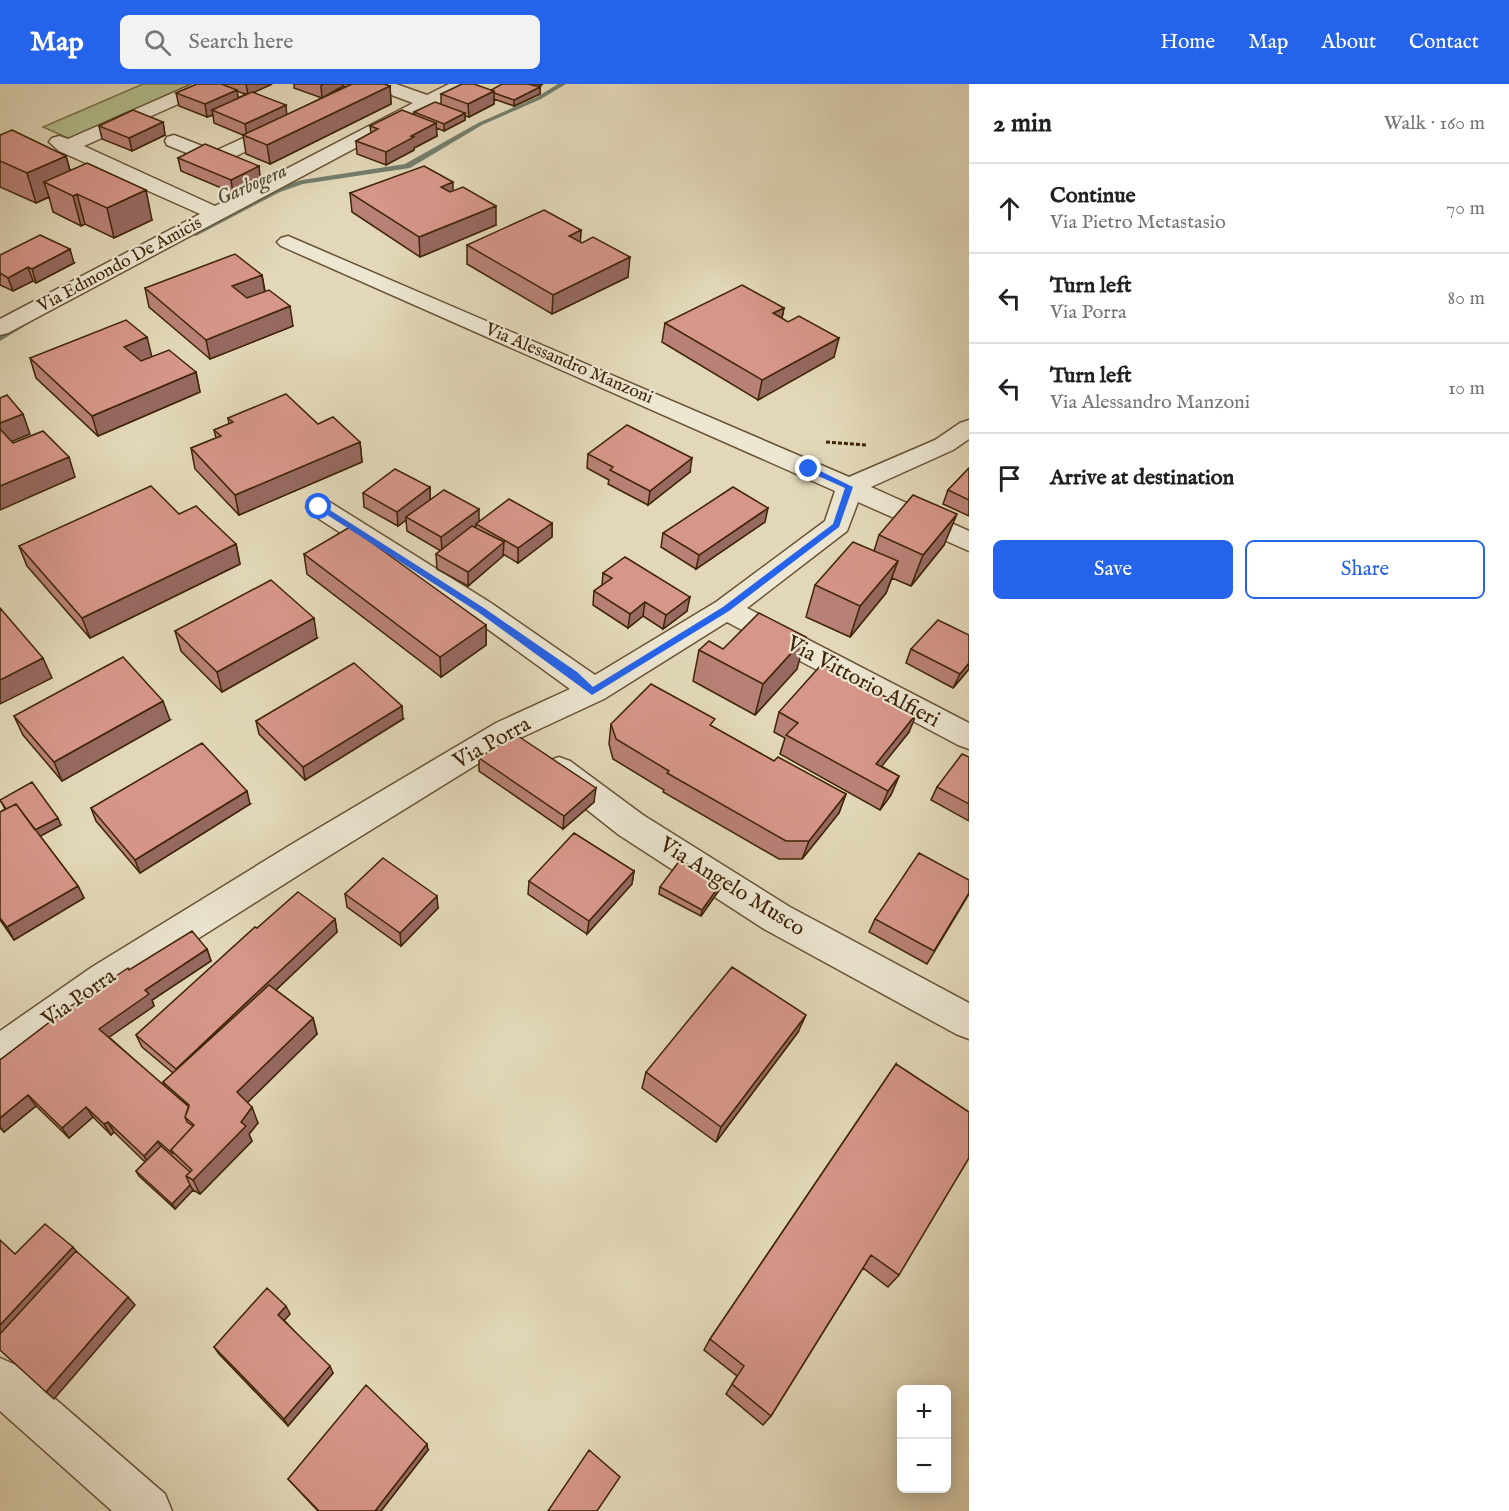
<!DOCTYPE html>
<html lang="en">
<head>
<meta charset="utf-8">
<style>
  body { margin:0; font-family:"IM FELL English",serif; background:#f2f2f2; color:#202124 }
  .controls { position:absolute; right:18px; bottom:18px; display:grid; overflow:hidden; border-radius:9px; box-shadow:0 3px 15px #0003 }
  .controls button { width:54px; height:54px; display:grid; place-items:center; padding:0; border:0; border-bottom:2px solid #e0e0e0; background:#fff; color:#202124; font:30px sans-serif }
  .stop { position:absolute; width:18px; height:18px; margin:-14px; border:4px solid #2563eb; border-radius:50%; background:#fff }
  .stop.end { background:#2563eb; border-color:#fff; box-shadow:0 2px 6px #0008 }
  .list { margin:0; padding:0; list-style:none }
  h2 { display:flex; justify-content:space-between; align-items:center; height:78px; margin:0; padding:0 24px; font-size:26px }
  h2 small { font-size:20px; font-weight:400; color:#757577 }
  .list li { display:grid; grid-template-columns:39px 1fr auto; gap:18px; align-items:center; box-sizing:border-box; height:90px; padding:0 24px; border-top:2px solid #e0e0e0 }
  .list b { display:block; font-size:22px; white-space:nowrap }
  .list p { margin:0; font-size:20px; white-space:nowrap; color:#757577 }
  .list em { font-size:20px; font-style:normal; color:#757577 }
  .actions { display:flex; gap:12px; padding:18px 24px }
  .actions a { flex:1; padding:14px 0; border:2px solid #2563eb; border-radius:9px; text-align:center; font-size:21px; color:#2563eb }
  .actions .main { background:#2563eb; color:#fff }
  .icon { flex:none; width:33px; height:33px; fill:none; stroke:currentColor; stroke-width:2; stroke-linecap:round; stroke-linejoin:round }
  .map { position:relative; flex:none; width:969px; height:1427px; overflow:hidden }
  header { display:flex; align-items:center; gap:36px; box-sizing:border-box; height:84px; padding:0 30px; background:#2563eb; color:#fff }
  header strong { font-size:28px }
  nav { display:flex; gap:33px; margin-inline-start:auto; font-size:21px }
  .search { width:420px; height:54px; background:#f2f2f2; display:flex; align-items:center; gap:15px; box-sizing:border-box; padding:0 21px; border-radius:9px; color:#757577; font-size:22px }
  main { display:flex }
  aside { flex:1; background:#fff }
  .map>svg:first-child { display:block }
</style>
</head>
<body>
<header>
<strong>Map</strong>
<div class="search"><svg class="icon" aria-label="search" viewBox="0 0 24 24"><circle cx="10" cy="10" r="6"/><path d="M15 15l6 6"/></svg>Search here</div>
<nav><a>Home</a><a>Map</a><a>About</a><a>Contact</a></nav>
</header>
<main>
<div class="map">
<svg width="969" height="1427" viewBox="0 0 969 1427">
  <rect width="100%" height="100%" fill="#e2d8b9"/>
  <filter id="stains"><feTurbulence type="fractalNoise" baseFrequency=".00333" numOctaves="4"/><feColorMatrix values="0 0 0 0 .2 0 0 0 0 .09 0 0 0 0 .02 0 0 0 .5 -.17"/></filter>
  <radialGradient id="worn" r=".72"><stop offset=".6" stop-color="#630" stop-opacity="0"/><stop offset="1" stop-color="#630" stop-opacity=".3"/></radialGradient>
  <path fill="#b3bf8f" stroke="#7a724a" stroke-width="1.5" d="M 143,0 L 196,0 L 70,55 L 43,43 Z"/>
  <g fill="none" stroke-linecap="round" stroke-linejoin="round">
    <path fill="#737e6d" fill-rule="evenodd" d="M 558,0 L 566,0 L 541,15 L 482,41 L 410,84 L 303,100 L 280,108 L 196,152 L 189,150 L 274,104 L 302,96 L 405,80 L 478,39 L 537,13 Z
      M 26,235 L 33,237 L 0,257 L 0,250 Z"/>
    <defs>
      <path id="minor" d="M 193,0 L 217,0 L 214,4 L 84,62 L 215,122 L 413,19 L 373,4 L 370,0 L 396,0 L 427,11 L 449,0 L 471,0 L 468,4 L 8,249 L 0,251 L 0,235 L 200,130 L 59,67 L 49,58 L 52,54 L 59,52 L 68,55 Z
        M 285,35 L 292,37 L 294,41 L 292,45 L 232,74 L 243,79 L 246,83 L 243,87 L 236,89 L 167,61 L 165,57 L 167,53 L 174,51 L 215,67 Z
        M 288,152 L 849,393 L 935,356 L 960,339 L 969,336 L 969,355 L 953,366 L 871,403 L 969,447 L 969,467 L 858,418 L 847,447 L 747,524 L 969,639 L 969,665 L 958,661 L 727,538 L 604,615 L 518,655 L 316,780 L 118,905 L 14,981 L 0,987 L 0,947 L 92,883 L 292,760 L 496,639 L 570,605 L 471,533 L 310,429 L 306,423 L 310,417 L 319,414 L 328,417 L 491,519 L 595,591 L 716,518 L 825,437 L 835,407 L 281,162 L 277,158 L 281,154 Z
        M 559,673 L 570,677 L 643,731 L 790,823 L 969,919 L 969,955 L 956,950 L 764,845 L 619,751 L 548,695 L 543,686 L 548,677 Z
        M 0,1274 L 16,1281 L 165,1410 L 172,1427 L 112,1427 L 0,1327 Z"/>
    </defs>
    <use href="#minor" stroke="#685233" stroke-width="3"/>
    <path stroke="#402506" stroke-width="3" stroke-dasharray="4 2" stroke-linecap="butt" d="M 826,358 L 866,361"/>
    <use href="#minor" fill="#ece6d2" fill-rule="evenodd"/>
  </g>
  <path fill="#b88177" stroke="#402506" stroke-width="1.5" fill-rule="evenodd" d="M 197,0 L 272,0 L 254,8 L 287,31 L 322,14 L 294,4 L 294,0 L 384,0 L 390,2 L 391,20 L 270,80 L 246,70 L 243,51 L 214,39 L 213,31 L 207,33 L 179,22 L 176,9 ZM 343,2 L 346,3 L 326,12 ZM 237,7 L 242,9 L 246,10 L 238,14 Z
    M 538,3 L 540,3 L 540,10 L 514,22 L 494,15 L 494,20 L 469,33 L 465,32 L 465,36 L 444,47 L 436,44 L 437,52 L 414,64 L 414,66 L 386,81 L 357,70 L 356,57 L 371,49 L 370,42 L 414,30 L 414,28 L 441,21 L 441,10 Z
    M 163,38 L 165,51 L 132,67 L 102,55 L 99,42 Z
    M 0,51 L 66,72 L 70,86 L 152,136 L 114,154 L 85,140 L 81,142 L 53,128 L 49,113 L 36,119 L 0,103 Z
    M 178,74 L 259,82 L 260,95 L 233,109 L 181,87 Z
    M 453,107 L 496,141 L 420,173 L 352,128 L 350,109 Z
    M 581,146 L 580,158 L 628,193 L 552,230 L 467,180 L 467,161 Z
    M 0,171 L 74,179 L 36,199 L 33,197 L 13,207 L 0,201 Z
    M 262,191 L 265,207 L 293,242 L 210,275 L 149,223 L 145,204 Z
    M 784,224 L 782,234 L 834,273 L 758,316 L 662,258 L 665,239 Z
    M 152,273 L 196,288 L 200,308 L 98,352 L 36,294 L 30,274 Z
    M 228,334 L 318,340 L 360,358 L 362,378 L 239,431 L 195,385 L 191,364 L 216,354 L 214,346 L 229,340 Z
    M 588,370 L 690,388 L 648,421 L 608,400 L 609,396 L 587,384 Z
    M 969,384 L 969,432 L 943,420 L 948,406 Z
    M 430,403 L 430,415 L 479,437 L 552,439 L 552,453 L 518,479 L 503,470 L 503,472 L 468,502 L 437,485 L 436,470 L 441,467 L 407,447 L 406,436 L 398,442 L 364,423 L 363,409 Z
    M 179,430 L 236,460 L 240,480 L 90,554 L 27,482 L 19,462 Z
    M 765,438 L 696,485 L 661,463 L 663,449 Z
    M 879,451 L 944,461 L 911,502 L 892,494 L 886,509 L 850,553 L 806,533 L 815,501 L 874,467 Z
    M 304,470 L 486,541 L 486,561 L 441,593 L 307,490 Z
    M 603,489 L 687,527 L 663,545 L 643,532 L 628,544 L 593,521 L 594,507 L 602,501 Z
    M 175,547 L 317,554 L 222,608 L 181,567 Z
    M 723,565 L 797,585 L 755,631 L 693,597 L 699,566 Z
    M 911,565 L 969,585 L 953,604 L 906,579 Z
    M 779,628 L 909,648 L 881,682 L 899,692 L 891,711 L 880,726 L 780,670 L 785,654 L 774,648 Z
    M 14,632 L 170,636 L 62,697 L 23,651 Z
    M 403,635 L 305,696 L 259,650 L 256,637 Z
    M 611,640 L 713,643 L 774,677 L 846,710 L 839,729 L 802,775 L 779,775 L 663,708 L 664,706 L 613,675 L 609,660 Z
    M 969,673 L 969,737 L 931,716 L 937,703 Z
    M 479,674 L 594,718 L 563,745 L 479,687 Z
    M 0,716 L 61,741 L 40,752 L 78,802 L 84,814 L 14,856 L 0,836 L 0,728 L 5,725 Z
    M 250,720 L 140,789 L 96,737 L 91,724 Z
    M 634,787 L 632,800 L 587,850 L 528,810 L 529,797 Z
    M 660,803 L 720,805 L 701,832 L 659,810 Z
    M 345,810 L 438,824 L 401,862 L 347,823 Z
    M 969,810 L 927,880 L 869,848 L 875,835 Z
    M 335,835 L 337,848 L 276,906 L 313,934 L 317,950 L 247,1018 L 258,1039 L 249,1050 L 252,1057 L 200,1110 L 193,1106 L 175,1125 L 139,1092 L 136,1087 L 145,1078 L 114,1048 L 111,1051 L 93,1033 L 69,1054 L 36,1022 L 4,1048 L 0,1044 L 0,976 L 129,886 L 207,865 L 211,877 L 152,916 L 154,922 L 109,953 L 165,1003 L 163,998 L 173,989 L 142,963 L 136,951 L 257,844 Z
    M 798,948 L 716,1058 L 642,1004 L 646,988 Z
    M 896,980 L 899,1191 L 888,1203 L 863,1184 L 771,1332 L 763,1341 L 726,1310 L 737,1292 L 704,1266 L 710,1255 Z
    M 290,1230 L 284,1236 L 333,1289 L 288,1342 L 219,1270 L 214,1263 Z
    M 428,1366 L 381,1427 L 318,1427 L 288,1395 Z"/>
  <path fill="#966961" stroke="#402506" stroke-width="1.5" d="M 246,0 L 272,0 L 248,11 Z
    M 324,0 L 343,0 L 343,2 L 322,14 L 321,2 Z
    M 529,0 L 543,0 L 528,8 Z
    M 390,2 L 391,20 L 270,80 L 267,61 Z
    M 540,3 L 540,10 L 514,22 L 514,16 Z
    M 237,6 L 239,19 L 212,26 L 213,31 L 207,33 L 205,20 Z
    M 494,7 L 494,20 L 469,33 L 468,20 Z
    M 286,21 L 287,34 L 247,53 L 245,40 Z
    M 465,29 L 465,36 L 444,47 L 444,40 Z
    M 163,38 L 165,51 L 132,67 L 129,54 Z
    M 436,39 L 437,52 L 414,64 L 414,66 L 386,81 L 386,68 L 411,52 Z
    M 66,72 L 74,101 L 44,98 L 49,113 L 36,119 L 27,89 Z
    M 259,82 L 260,95 L 233,109 L 231,96 Z
    M 453,98 L 453,117 L 441,103 Z
    M 146,106 L 152,136 L 114,154 L 107,124 Z
    M 77,110 L 85,140 L 81,142 L 73,112 Z
    M 496,122 L 496,141 L 420,173 L 419,153 Z
    M 581,146 L 580,166 L 569,152 Z
    M 70,165 L 74,179 L 36,199 L 32,185 Z
    M 630,173 L 628,193 L 552,230 L 553,211 Z
    M 28,183 L 33,197 L 13,207 L 8,194 Z
    M 262,191 L 265,210 L 235,222 L 232,202 Z
    M 290,222 L 293,242 L 210,275 L 206,256 Z
    M 784,224 L 780,243 L 773,229 Z
    M 147,253 L 152,273 L 129,283 L 124,263 Z
    M 839,254 L 834,273 L 758,316 L 762,296 Z
    M 196,288 L 200,308 L 98,352 L 92,332 Z
    M 23,330 L 30,350 L 3,361 L 0,352 L 0,339 Z
    M 360,358 L 362,378 L 239,431 L 235,411 Z
    M 69,373 L 75,393 L 0,426 L 0,402 Z
    M 692,374 L 690,388 L 648,421 L 650,407 Z
    M 430,403 L 430,417 L 406,433 L 406,436 L 398,442 L 397,428 Z
    M 768,424 L 765,438 L 696,485 L 699,471 Z
    M 479,425 L 479,440 L 476,440 L 476,442 L 442,467 L 441,453 Z
    M 957,430 L 944,461 L 911,502 L 923,471 Z
    M 552,439 L 552,453 L 518,479 L 518,464 Z
    M 504,458 L 503,472 L 468,502 L 468,488 Z
    M 236,460 L 240,480 L 90,554 L 82,534 Z
    M 898,477 L 886,509 L 850,553 L 860,522 Z
    M 690,513 L 687,527 L 663,545 L 666,531 Z
    M 645,518 L 643,532 L 628,544 L 630,530 Z
    M 314,534 L 317,554 L 222,608 L 217,588 Z
    M 486,541 L 486,561 L 441,593 L 440,573 Z
    M 806,553 L 797,585 L 755,631 L 763,600 Z
    M 43,574 L 52,594 L 0,620 L 0,596 Z
    M 969,579 L 969,585 L 953,604 L 960,590 Z
    M 163,617 L 170,636 L 62,697 L 54,678 Z
    M 402,622 L 403,635 L 305,696 L 303,683 Z
    M 917,629 L 909,648 L 870,697 L 876,680 Z
    M 899,692 L 891,711 L 880,726 L 888,707 Z
    M 596,704 L 594,718 L 563,745 L 564,732 Z
    M 247,707 L 250,720 L 140,789 L 135,776 Z
    M 846,710 L 839,729 L 802,775 L 809,757 Z
    M 58,734 L 61,741 L 37,754 L 33,747 Z
    M 634,787 L 632,800 L 587,850 L 589,837 Z
    M 722,798 L 720,805 L 701,832 L 702,826 Z
    M 78,802 L 84,814 L 14,856 L 7,843 Z
    M 437,812 L 438,824 L 401,862 L 400,849 Z
    M 335,835 L 337,848 L 181,996 L 176,985 Z
    M 207,865 L 211,877 L 152,916 L 154,922 L 105,956 L 99,945 L 145,906 Z
    M 806,931 L 798,948 L 716,1058 L 721,1043 Z
    M 313,934 L 317,950 L 243,1023 L 237,1008 Z
    M 28,1011 L 36,1022 L 4,1048 L 0,1043 L 0,1034 Z
    M 86,1023 L 93,1033 L 69,1054 L 62,1044 Z
    M 252,1023 L 258,1039 L 249,1050 L 252,1057 L 200,1110 L 193,1096 L 241,1038 Z
    M 108,1038 L 114,1048 L 111,1051 L 104,1040 Z
    M 158,1057 L 164,1068 L 150,1082 L 144,1072 Z
    M 190,1101 L 193,1106 L 175,1125 L 172,1120 Z
    M 73,1163 L 83,1176 L 0,1266 L 0,1241 Z
    M 128,1213 L 135,1221 L 54,1315 L 46,1308 Z
    M 286,1222 L 290,1230 L 282,1239 L 278,1231 Z
    M 330,1282 L 333,1289 L 288,1342 L 284,1335 Z
    M 427,1360 L 428,1366 L 381,1427 L 375,1427 Z"/>
  <path fill="#d6968a" stroke="#402506" stroke-width="1.5" d="M 197,0 L 221,0 L 237,6 L 205,20 L 176,9 Z
    M 352,0 L 384,0 L 390,2 L 267,61 L 243,51 Z
    M 462,0 L 474,0 L 494,7 L 468,20 L 441,10 Z
    M 502,0 L 528,0 L 540,3 L 514,16 L 494,9 L 494,7 L 491,6 Z
    M 252,8 L 286,21 L 245,40 L 212,26 Z
    M 435,18 L 465,29 L 444,40 L 414,28 Z
    M 133,26 L 163,38 L 129,54 L 99,42 Z
    M 402,26 L 436,39 L 411,52 L 414,53 L 386,68 L 356,57 L 378,45 L 370,42 Z
    M 12,46 L 66,72 L 27,89 L 0,77 L 0,51 Z
    M 205,60 L 259,82 L 231,96 L 178,74 Z
    M 87,79 L 146,106 L 107,124 L 77,110 L 73,112 L 44,98 Z
    M 424,82 L 453,98 L 441,103 L 450,108 L 463,103 L 496,122 L 419,153 L 350,109 Z
    M 544,126 L 581,146 L 569,152 L 582,159 L 593,153 L 630,173 L 553,211 L 467,161 Z
    M 40,151 L 70,165 L 32,185 L 28,183 L 8,194 L 0,189 L 0,171 Z
    M 235,170 L 262,191 L 232,202 L 247,214 L 269,206 L 290,222 L 206,256 L 145,204 Z
    M 742,201 L 784,224 L 773,229 L 788,238 L 799,232 L 839,254 L 762,296 L 665,239 Z
    M 126,236 L 147,253 L 124,263 L 141,277 L 169,266 L 196,288 L 92,332 L 30,274 Z
    M 286,310 L 318,340 L 333,333 L 360,358 L 235,411 L 191,364 L 221,352 L 214,346 L 233,338 L 228,334 Z
    M 7,311 L 23,330 L 0,339 L 0,314 Z
    M 627,341 L 692,374 L 650,407 L 610,386 L 613,383 L 588,370 Z
    M 0,345 L 13,359 L 43,347 L 69,373 L 0,402 Z
    M 969,384 L 969,416 L 948,406 Z
    M 395,385 L 430,403 L 397,428 L 363,409 Z
    M 151,402 L 179,430 L 196,422 L 236,460 L 82,534 L 19,462 Z
    M 733,403 L 768,424 L 699,471 L 663,449 Z
    M 444,406 L 479,425 L 441,453 L 406,433 Z
    M 913,411 L 957,430 L 923,471 L 879,451 Z
    M 509,415 L 552,439 L 518,464 L 476,440 Z
    M 472,442 L 504,458 L 468,488 L 436,470 Z
    M 350,443 L 486,541 L 440,573 L 304,470 Z
    M 853,458 L 898,477 L 860,522 L 815,501 Z
    M 625,473 L 690,513 L 666,531 L 645,518 L 630,530 L 594,507 L 612,494 L 603,489 Z
    M 271,496 L 314,534 L 217,588 L 175,547 Z
    M 0,524 L 43,574 L 0,596 Z
    M 759,529 L 806,553 L 763,600 L 699,566 L 709,557 L 723,565 Z
    M 938,536 L 969,551 L 969,579 L 960,590 L 911,565 Z
    M 123,573 L 163,617 L 54,678 L 14,632 Z
    M 354,579 L 402,622 L 303,683 L 256,637 Z
    M 822,580 L 917,629 L 876,680 L 899,692 L 888,707 L 786,651 L 798,639 L 779,628 Z
    M 651,600 L 715,635 L 710,641 L 774,677 L 778,673 L 846,710 L 809,757 L 786,757 L 667,689 L 669,687 L 616,655 L 611,640 Z
    M 515,650 L 596,704 L 564,732 L 479,674 Z
    M 202,659 L 247,707 L 135,776 L 91,724 Z
    M 962,670 L 969,673 L 969,720 L 937,703 Z
    M 32,698 L 58,734 L 35,746 L 16,720 L 6,725 L 0,716 Z
    M 16,720 L 78,802 L 7,843 L 0,834 L 0,728 Z
    M 574,749 L 634,787 L 589,837 L 529,797 Z
    M 919,769 L 969,796 L 969,809 L 934,867 L 875,835 Z
    M 383,774 L 437,812 L 400,849 L 345,810 Z
    M 680,776 L 722,798 L 702,826 L 660,803 Z
    M 298,808 L 335,835 L 176,985 L 136,951 L 255,843 L 257,844 Z
    M 192,847 L 207,865 L 145,906 L 149,910 L 99,945 L 189,1023 L 185,1033 L 187,1038 L 193,1042 L 171,1066 L 173,1070 L 158,1057 L 144,1072 L 108,1038 L 104,1040 L 86,1023 L 62,1044 L 28,1011 L 0,1034 L 0,976 L 68,924 L 128,884 L 129,886 Z
    M 732,883 L 806,931 L 721,1043 L 646,988 Z
    M 269,901 L 313,934 L 237,1008 L 252,1023 L 241,1038 L 246,1042 L 193,1096 L 186,1092 L 192,1086 L 171,1066 L 194,1041 L 185,1033 L 189,1021 L 163,998 Z
    M 896,980 L 969,1028 L 969,1074 L 899,1191 L 871,1171 L 771,1332 L 732,1300 L 744,1282 L 710,1255 Z
    M 161,1062 L 190,1088 L 186,1092 L 190,1101 L 172,1120 L 136,1087 Z
    M 45,1140 L 73,1163 L 0,1241 L 0,1156 L 15,1170 Z
    M 76,1167 L 128,1213 L 46,1308 L 0,1266 L 0,1250 Z
    M 267,1204 L 286,1222 L 278,1231 L 330,1282 L 284,1335 L 214,1263 Z
    M 366,1301 L 427,1360 L 375,1427 L 319,1427 L 288,1395 Z
    M 589,1366 L 620,1393 L 597,1427 L 548,1427 Z"/>
  <path fill="#2563eb" d="M 807,383 L 812,383 L 853,403 L 839,443 L 729,527 L 592,611 L 478,528 L 315,423 L 322,421 L 484,524 L 577,588 L 593,603 L 723,523 L 833,440 L 845,404 L 807,387 Z"/>
  <g text-anchor="middle" dominant-baseline="central" stroke-width="4.5" stroke-linejoin="round" paint-order="stroke">
    <g font-size="18" fill="#402506" stroke="#ece6d2">
      <text transform="translate(120 181) rotate(-28)">Via Edmondo De Amicis</text>
      <text transform="translate(569 280) rotate(23)">Via Alessandro Manzoni</text>
    </g>
    <g font-size="20" font-style="italic" fill="#554a31" stroke="#ece6d2">
      <text transform="translate(252 101) rotate(-24)">Garbogera</text>
    </g>
    <g font-size="22" fill="#402506" stroke="#ece6d2">
      <text transform="translate(863 598) rotate(28)">Via Vittorio Alfieri</text>
      <text transform="translate(492 659) rotate(-29)">Via Porra</text>
      <text transform="translate(732 803) rotate(32)">Via Angelo Musco</text>
      <text transform="translate(79 914) rotate(-35)">Via Porra</text>
    </g>
  </g>
  <rect width="100%" height="100%" filter="url(#stains)"/>
  <rect width="100%" height="100%" fill="url(#worn)"/>
</svg>
<div class="controls">
<button>+</button>
<button>−</button>
</div>
<div class="stop" style="left:319px;top:423px"></div>
<div class="stop end" style="left:809px;top:385px"></div>
</div>
<aside>
<h2>2 min<small>Walk · 160 m</small></h2>
<ul class="list">
<li><svg class="icon" aria-label="ahead" viewBox="0 0 24 24"><path d="M12 20V5M6 11l6-6 6 6"/></svg><div><b>Continue</b><p>Via Pietro Metastasio</p></div><em>70 m</em></li>
<li><svg class="icon" aria-label="left" viewBox="0 0 24 24"><path d="M17 20v-9H6M10 6l-5 5 5 5"/></svg><div><b>Turn left</b><p>Via Porra</p></div><em>80 m</em></li>
<li><svg class="icon" aria-label="left" viewBox="0 0 24 24"><path d="M17 20v-9H6M10 6l-5 5 5 5"/></svg><div><b>Turn left</b><p>Via Alessandro Manzoni</p></div><em>10 m</em></li>
<li><svg class="icon" aria-label="arrive" viewBox="0 0 24 24"><path d="M6 21V4h12l-3 4 3 4H6"/></svg><div><b>Arrive at destination</b></div></li>
</ul>
<div class="actions"><a class="main">Save</a><a>Share</a></div>
</aside>
</main>
</body>
</html>
